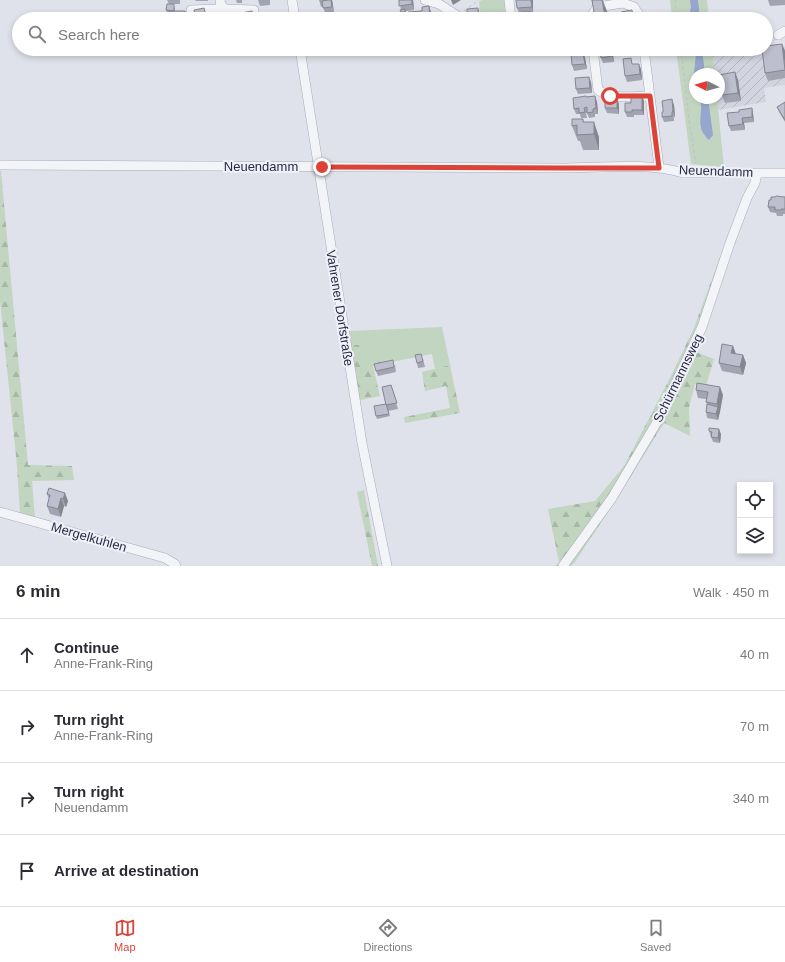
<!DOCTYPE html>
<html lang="en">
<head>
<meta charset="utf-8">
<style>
  body { margin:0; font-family:Arial,sans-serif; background:#f2f2f3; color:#2b2b33 }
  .controls { position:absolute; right:12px; bottom:12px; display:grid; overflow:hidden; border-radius:0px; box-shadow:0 2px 6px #0003 }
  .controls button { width:36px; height:36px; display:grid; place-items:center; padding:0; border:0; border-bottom:1px solid #e1e1e2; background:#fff; color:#2b2b33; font:20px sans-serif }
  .compass { position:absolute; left:689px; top:68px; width:36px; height:36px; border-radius:50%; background:#fff; box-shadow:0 2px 6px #0003; rotate:276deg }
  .stop { position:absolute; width:12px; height:12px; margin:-9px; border:3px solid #dc4338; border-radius:50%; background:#fff }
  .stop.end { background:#dc4338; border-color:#fff; box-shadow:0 1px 4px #0008 }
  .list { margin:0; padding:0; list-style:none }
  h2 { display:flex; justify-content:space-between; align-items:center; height:52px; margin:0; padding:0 16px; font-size:17px }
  h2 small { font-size:13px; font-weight:400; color:#7c7c81 }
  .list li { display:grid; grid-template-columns:26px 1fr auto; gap:12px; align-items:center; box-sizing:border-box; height:72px; padding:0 16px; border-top:1px solid #e1e1e2 }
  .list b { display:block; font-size:15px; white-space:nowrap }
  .list p { margin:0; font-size:13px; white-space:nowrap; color:#7c7c81 }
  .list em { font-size:13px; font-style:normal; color:#7c7c81 }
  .icon { flex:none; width:22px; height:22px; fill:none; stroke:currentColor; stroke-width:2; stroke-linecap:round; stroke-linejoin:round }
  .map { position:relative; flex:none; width:785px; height:566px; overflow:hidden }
  .search { position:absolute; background:#fff; box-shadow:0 2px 6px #0003; left:12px; right:12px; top:12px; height:44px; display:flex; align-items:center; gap:10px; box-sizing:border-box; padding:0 14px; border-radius:22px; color:#7c7c81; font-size:15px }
  .sheet { height:340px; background:#fff }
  nav { display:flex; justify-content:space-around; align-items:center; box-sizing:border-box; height:56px; border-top:1px solid #e1e1e2; background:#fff; font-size:11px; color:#7c7c81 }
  nav a { display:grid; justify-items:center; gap:2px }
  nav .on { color:#dc4338 }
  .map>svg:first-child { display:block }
</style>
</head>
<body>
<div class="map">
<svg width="785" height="566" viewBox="0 0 785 566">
  <defs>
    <pattern id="industrial-furrows" width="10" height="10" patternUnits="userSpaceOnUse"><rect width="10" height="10" fill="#d2d4e0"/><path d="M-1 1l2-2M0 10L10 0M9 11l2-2" fill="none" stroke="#b4b6c1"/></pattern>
    <pattern id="forest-firs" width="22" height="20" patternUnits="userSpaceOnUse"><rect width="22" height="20" fill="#c1d5c0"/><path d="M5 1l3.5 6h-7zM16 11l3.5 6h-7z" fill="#a6b7a6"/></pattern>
  </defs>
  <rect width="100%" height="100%" fill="#e0e2eb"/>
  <path fill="url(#industrial-furrows)" d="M 785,46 L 785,85 L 764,88 L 766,102 L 718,110 L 717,98 L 719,98 L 719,74 L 715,74 L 712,49 L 783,49 Z"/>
  <path fill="#c1d5c0" d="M 482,0 L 507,0 L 508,11 L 506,16 L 480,19 L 479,2 Z
    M 670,0 L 707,0 L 709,19 L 672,19 Z
    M 676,49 L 712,49 L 715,74 L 695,74 L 695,98 L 717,98 L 724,167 L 691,164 Z
    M 442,327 L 450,365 L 435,369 L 432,354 L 382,364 L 362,361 L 351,345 L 349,331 Z"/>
  <path fill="url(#forest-firs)" d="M 0,171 L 1,171 L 28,465 L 72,466 L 74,480 L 32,481 L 35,518 L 20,514 L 17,466 L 0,301 Z
    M 720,257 L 728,261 L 696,352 L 714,359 L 706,386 L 695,384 L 689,408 L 690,436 L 664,423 L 620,494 L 575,562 L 571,566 L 556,566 L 559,562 L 548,509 L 595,501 L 624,466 L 671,376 L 694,328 Z
    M 351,345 L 359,345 L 362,361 L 380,356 L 382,364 L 373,366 L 380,396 L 360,400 Z
    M 450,365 L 460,413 L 405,423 L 404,417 L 450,408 L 446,386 L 425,391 L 422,372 Z
    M 364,490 L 378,566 L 372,566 L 357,492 Z"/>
  <path fill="#97a6ce" d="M 690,0 L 698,0 L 700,19 L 688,19 L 691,7 Z
    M 695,49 L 702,49 L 705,74 L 695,74 L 695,76 L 694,74 L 696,53 Z
    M 700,98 L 708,98 L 713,135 L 709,140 C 694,126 704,115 700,98 Z"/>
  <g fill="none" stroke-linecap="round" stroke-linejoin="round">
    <defs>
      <path id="minor" d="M 220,0 L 221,5 L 225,9 L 254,10
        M 292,0 L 295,19
        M 425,0 L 439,4 L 456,15
        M 509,0 L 511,19
        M 191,10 L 218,9 L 221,5
        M 590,19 L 597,7 L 623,3 L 634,7 L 639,15 L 640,19
        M 778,35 L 785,31
        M 300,49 L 362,443 L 387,566
        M 593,49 L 598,90 C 612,100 633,96 650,96
        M 644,49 L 659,167
        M 0,165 L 561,168 C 599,168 647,162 683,173 L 785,173
        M 0,512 L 165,558 L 175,564 L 176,566
        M 563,566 L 612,498 L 660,417 L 702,327 L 730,243 L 747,198 L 755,183 L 757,173"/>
    </defs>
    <use href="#minor" stroke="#a8abb9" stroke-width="10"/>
    <path stroke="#bec0c9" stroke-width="1" stroke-dasharray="3 3" stroke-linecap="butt" d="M 675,0 L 677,19
      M 464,11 L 479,0
      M 681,49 L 689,120 L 696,164"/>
    <use href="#minor" stroke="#f3f4f8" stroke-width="9"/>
  </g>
  <path fill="#a3a4b1" d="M 167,0 L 180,0 L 180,4 L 169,4 Z
    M 195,0 L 208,0 L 208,1 L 196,1 Z
    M 236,0 L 242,0 L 242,3 L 237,3 Z
    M 258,0 L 270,0 L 270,5 L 260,6 Z
    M 319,0 L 332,0 L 334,12 L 325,13 L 323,6 L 321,7 Z
    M 399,0 L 413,0 L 414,10 L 406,11 L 406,15 L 402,15 Z
    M 533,0 L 533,12 L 531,12 L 531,14 L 534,16 L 534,19 L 516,19 L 522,15 L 522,13 L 519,13 L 517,8 Z
    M 591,0 L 603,0 L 608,14 L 609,19 L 595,19 L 592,1 Z
    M 768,0 L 785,0 L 785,5 L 770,6 Z
    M 429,6 L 431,12 L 432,19 L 409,19 Z
    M 175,7 L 175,11 L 185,11 L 187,17 L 187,19 L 170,19 L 170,13 L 167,13 L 166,10 Z
    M 782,44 L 785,51 L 785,78 L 768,81 L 765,73 Z
    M 579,49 L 585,49 L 586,51 L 580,52 Z
    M 612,49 L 614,62 L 603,63 L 601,58 Z
    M 625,49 L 638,49 L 639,54 L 627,55 Z
    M 583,53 L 585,58 L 587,69 L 574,71 L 572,65 Z
    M 633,64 L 641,69 L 642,80 L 627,82 L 625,76 Z
    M 735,72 L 738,80 L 741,101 L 725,103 L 722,95 Z
    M 591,82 L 592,93 L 578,94 L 576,89 Z
    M 595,96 L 597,102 L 598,114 L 595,114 L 595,117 L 589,118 L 587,113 L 586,113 L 587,118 L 581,118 L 580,114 L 576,114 L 574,109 L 587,97 Z
    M 642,96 L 644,101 L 644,115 L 634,115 L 634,117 L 627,117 L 625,112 L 631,103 Z
    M 617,99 L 619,104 L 619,114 L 607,113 L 605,108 Z
    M 785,102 L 785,122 L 779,112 L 777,107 Z
    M 674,105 L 675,117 L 674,117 L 674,121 L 664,122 L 662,117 L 663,112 Z
    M 752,108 L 753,114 L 754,122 L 744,123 L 745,130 L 731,131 L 729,126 Z
    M 583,119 L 584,122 L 599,137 L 599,150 L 583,150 L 580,141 L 578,141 L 572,126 Z
    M 785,197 L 785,214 L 783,214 L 783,216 L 777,216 L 776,213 L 770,212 L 768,207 L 771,200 Z
    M 733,346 L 735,354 L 743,355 L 746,363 L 743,375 L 722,371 L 719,363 Z
    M 423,359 L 425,367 L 418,368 L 417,363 Z
    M 395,365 L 396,372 L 378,376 L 376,371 Z
    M 391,385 L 398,409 L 388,411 L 390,416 L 377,419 L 376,416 L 386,404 Z
    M 696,390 L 723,395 L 718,420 L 707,418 L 706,412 L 707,404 L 706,402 L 706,399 L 698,398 Z
    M 709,431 L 721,434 L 720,443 L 713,442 Z
    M 49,488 L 68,501 L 66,507 L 64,506 L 61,517 L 50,514 L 47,506 L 49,499 L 47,494 Z"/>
  <path fill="#848690" d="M 331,0 L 332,0 L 333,5 L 334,12 Z
    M 412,0 L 413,0 L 414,10 L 412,4 Z
    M 451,0 L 461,0 L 453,5 Z
    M 531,0 L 533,0 L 533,12 L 532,7 Z
    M 602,0 L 608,14 L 609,19 L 606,19 L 605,16 Z
    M 429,6 L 431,12 L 432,19 L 431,19 L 430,16 Z
    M 478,8 L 479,11 L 479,19 L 478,19 Z
    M 185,11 L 187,17 L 187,19 L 185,19 Z
    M 782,44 L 785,51 L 785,65 Z
    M 611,49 L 612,49 L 614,62 L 612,56 Z
    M 583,53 L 585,58 L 587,69 L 585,64 Z
    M 639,64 L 641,69 L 642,80 L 640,74 Z
    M 735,72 L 738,80 L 741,101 L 738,93 Z
    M 589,77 L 591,82 L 592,93 L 590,88 Z
    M 595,96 L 597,102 L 598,114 L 596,108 Z
    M 642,96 L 644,101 L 644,115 L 642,110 Z
    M 617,99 L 619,104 L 619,114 L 617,108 Z
    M 672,99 L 674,105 L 675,117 L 673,111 Z
    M 752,108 L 753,114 L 754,122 L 752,117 Z
    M 742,118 L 744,123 L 745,130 L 743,124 Z
    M 594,122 L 599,137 L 599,150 L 594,134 Z
    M 733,346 L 736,354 L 731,353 Z
    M 743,355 L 746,363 L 743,375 L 740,367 Z
    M 720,387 L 723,395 L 720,412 L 717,404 Z
    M 718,407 L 720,412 L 718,420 L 716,414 Z
    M 719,429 L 721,434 L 720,443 L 718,438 Z
    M 65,493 L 68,501 L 66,507 L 63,499 Z
    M 61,498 L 64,506 L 61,517 L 58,509 Z"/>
  <path fill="#bdbfce" stroke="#848690" d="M 328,0 L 331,0 L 332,7 L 323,8 L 322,1 Z
    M 399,0 L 412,0 L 412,4 L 399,6 Z
    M 516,0 L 531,0 L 532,7 L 517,8 Z
    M 592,0 L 602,0 L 605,16 L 595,18 Z
    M 167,4 L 174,4 L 174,11 L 166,10 Z
    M 429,6 L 430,16 L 423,17 L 423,19 L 409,19 L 408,12 L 422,11 L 422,7 Z
    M 204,8 L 207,19 L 191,19 L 190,16 L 195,15 L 194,10 Z
    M 478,8 L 478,19 L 472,19 L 471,15 L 467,15 L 467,9 Z
    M 405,9 L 405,12 L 401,12 L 400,10 Z
    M 632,10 L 633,19 L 622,19 L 621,12 Z
    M 170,11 L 185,11 L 185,19 L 170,19 Z
    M 252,11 L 254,19 L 237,19 L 236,14 Z
    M 522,12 L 531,12 L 531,14 L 533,14 L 533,18 L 527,19 L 526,15 L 522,15 Z
    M 452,13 L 452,19 L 434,19 L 433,14 Z
    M 459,15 L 471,15 L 471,19 L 459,19 Z
    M 516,15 L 526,15 L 526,19 L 516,19 Z
    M 483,16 L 494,16 L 494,19 L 483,19 Z
    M 716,16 L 742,16 L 742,19 L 716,19 Z
    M 782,44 L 785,70 L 765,73 L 762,49 L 766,49 L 766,46 Z
    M 600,49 L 611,49 L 612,56 L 601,58 Z
    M 583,53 L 585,64 L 572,65 L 571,54 Z
    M 631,58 L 632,64 L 639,64 L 640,74 L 625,76 L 623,59 Z
    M 735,72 L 738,93 L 722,95 L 719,75 Z
    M 589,77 L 590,88 L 576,89 L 575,78 Z
    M 586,96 L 586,97 L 595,96 L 596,108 L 593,109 L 593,112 L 587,113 L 587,107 L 584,108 L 585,112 L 579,113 L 579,108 L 574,109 L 573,98 Z
    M 631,96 L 642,96 L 642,110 L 632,110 L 632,112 L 625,112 L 625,103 L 631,103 Z
    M 605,99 L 617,99 L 617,108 L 605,108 Z
    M 672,99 L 673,111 L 672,112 L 672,116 L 662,117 L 662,112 L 663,112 L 663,109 L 662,101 Z
    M 785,102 L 785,120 L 777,107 Z
    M 752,108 L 752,117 L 742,118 L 743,124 L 729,126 L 727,113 L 739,112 L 739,110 Z
    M 572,119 L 583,119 L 583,122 L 594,122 L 594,134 L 577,135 L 577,125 L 572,126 Z
    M 776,196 L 785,197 L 785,209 L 781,209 L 781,210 L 775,210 L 775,207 L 768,207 L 769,200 L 771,200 L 771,197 L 775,197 Z
    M 722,344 L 733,346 L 731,353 L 743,355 L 740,367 L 719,363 Z
    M 421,354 L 423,361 L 417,363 L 415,355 Z
    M 393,360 L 394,367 L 376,371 L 374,364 Z
    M 697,383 L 720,387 L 717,404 L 706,402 L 708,392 L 696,390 Z
    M 391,385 L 397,403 L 386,405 L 382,387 Z
    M 386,404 L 389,414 L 376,416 L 374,406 Z
    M 707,404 L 718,407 L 716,414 L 706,412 Z
    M 709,428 L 719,429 L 718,438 L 711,437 L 712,432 L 709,431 Z
    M 49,488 L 65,493 L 63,499 L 61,498 L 58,509 L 47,506 L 50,495 L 47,494 Z"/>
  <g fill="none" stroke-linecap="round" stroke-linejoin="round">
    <path stroke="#dc4338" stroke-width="5" d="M 322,167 L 561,168 L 659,168 L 650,96 L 610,96"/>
  </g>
  <g text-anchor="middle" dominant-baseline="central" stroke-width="4" stroke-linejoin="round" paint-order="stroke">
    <g font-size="13" fill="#272b44" stroke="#f0f1f8">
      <text x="261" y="166">Neuendamm</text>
      <text transform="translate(716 171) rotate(2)">Neuendamm</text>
      <text transform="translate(340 308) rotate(81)">Vahrener Dorfstraße</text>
      <text transform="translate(678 378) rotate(-64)">Schürmannsweg</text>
      <text transform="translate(89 537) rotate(16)">Mergelkuhlen</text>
    </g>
  </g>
</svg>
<div class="controls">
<button><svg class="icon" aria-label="locate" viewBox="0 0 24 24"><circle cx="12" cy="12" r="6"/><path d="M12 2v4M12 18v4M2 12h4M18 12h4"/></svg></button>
<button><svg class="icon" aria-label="layers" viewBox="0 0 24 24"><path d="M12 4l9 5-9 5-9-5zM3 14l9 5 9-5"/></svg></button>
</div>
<svg class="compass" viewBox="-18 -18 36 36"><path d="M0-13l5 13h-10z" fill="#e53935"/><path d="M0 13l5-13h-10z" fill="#7c7c81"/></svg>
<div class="stop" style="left:610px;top:96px"></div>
<div class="stop end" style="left:322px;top:167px"></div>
<div class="search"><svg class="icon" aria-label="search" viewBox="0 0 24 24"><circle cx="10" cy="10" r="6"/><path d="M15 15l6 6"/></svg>Search here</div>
</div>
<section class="sheet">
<h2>6 min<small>Walk · 450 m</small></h2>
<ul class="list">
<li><svg class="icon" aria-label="ahead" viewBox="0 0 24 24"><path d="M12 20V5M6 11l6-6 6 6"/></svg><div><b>Continue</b><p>Anne-Frank-Ring</p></div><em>40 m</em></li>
<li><svg class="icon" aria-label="right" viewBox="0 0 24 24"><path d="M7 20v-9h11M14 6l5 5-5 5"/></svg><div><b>Turn right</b><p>Anne-Frank-Ring</p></div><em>70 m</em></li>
<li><svg class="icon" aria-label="right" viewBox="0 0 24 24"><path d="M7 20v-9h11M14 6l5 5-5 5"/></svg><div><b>Turn right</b><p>Neuendamm</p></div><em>340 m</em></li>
<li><svg class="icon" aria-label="arrive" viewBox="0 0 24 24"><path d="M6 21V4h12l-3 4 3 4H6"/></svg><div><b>Arrive at destination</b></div></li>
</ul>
</section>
<nav>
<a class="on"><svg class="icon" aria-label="map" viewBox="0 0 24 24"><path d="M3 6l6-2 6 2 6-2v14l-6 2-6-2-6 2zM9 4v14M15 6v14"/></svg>Map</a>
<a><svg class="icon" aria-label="directions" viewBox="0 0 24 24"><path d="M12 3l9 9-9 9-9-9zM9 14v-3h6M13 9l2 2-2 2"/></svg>Directions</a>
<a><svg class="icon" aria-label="saved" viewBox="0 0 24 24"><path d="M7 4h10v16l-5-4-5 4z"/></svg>Saved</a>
</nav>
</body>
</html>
